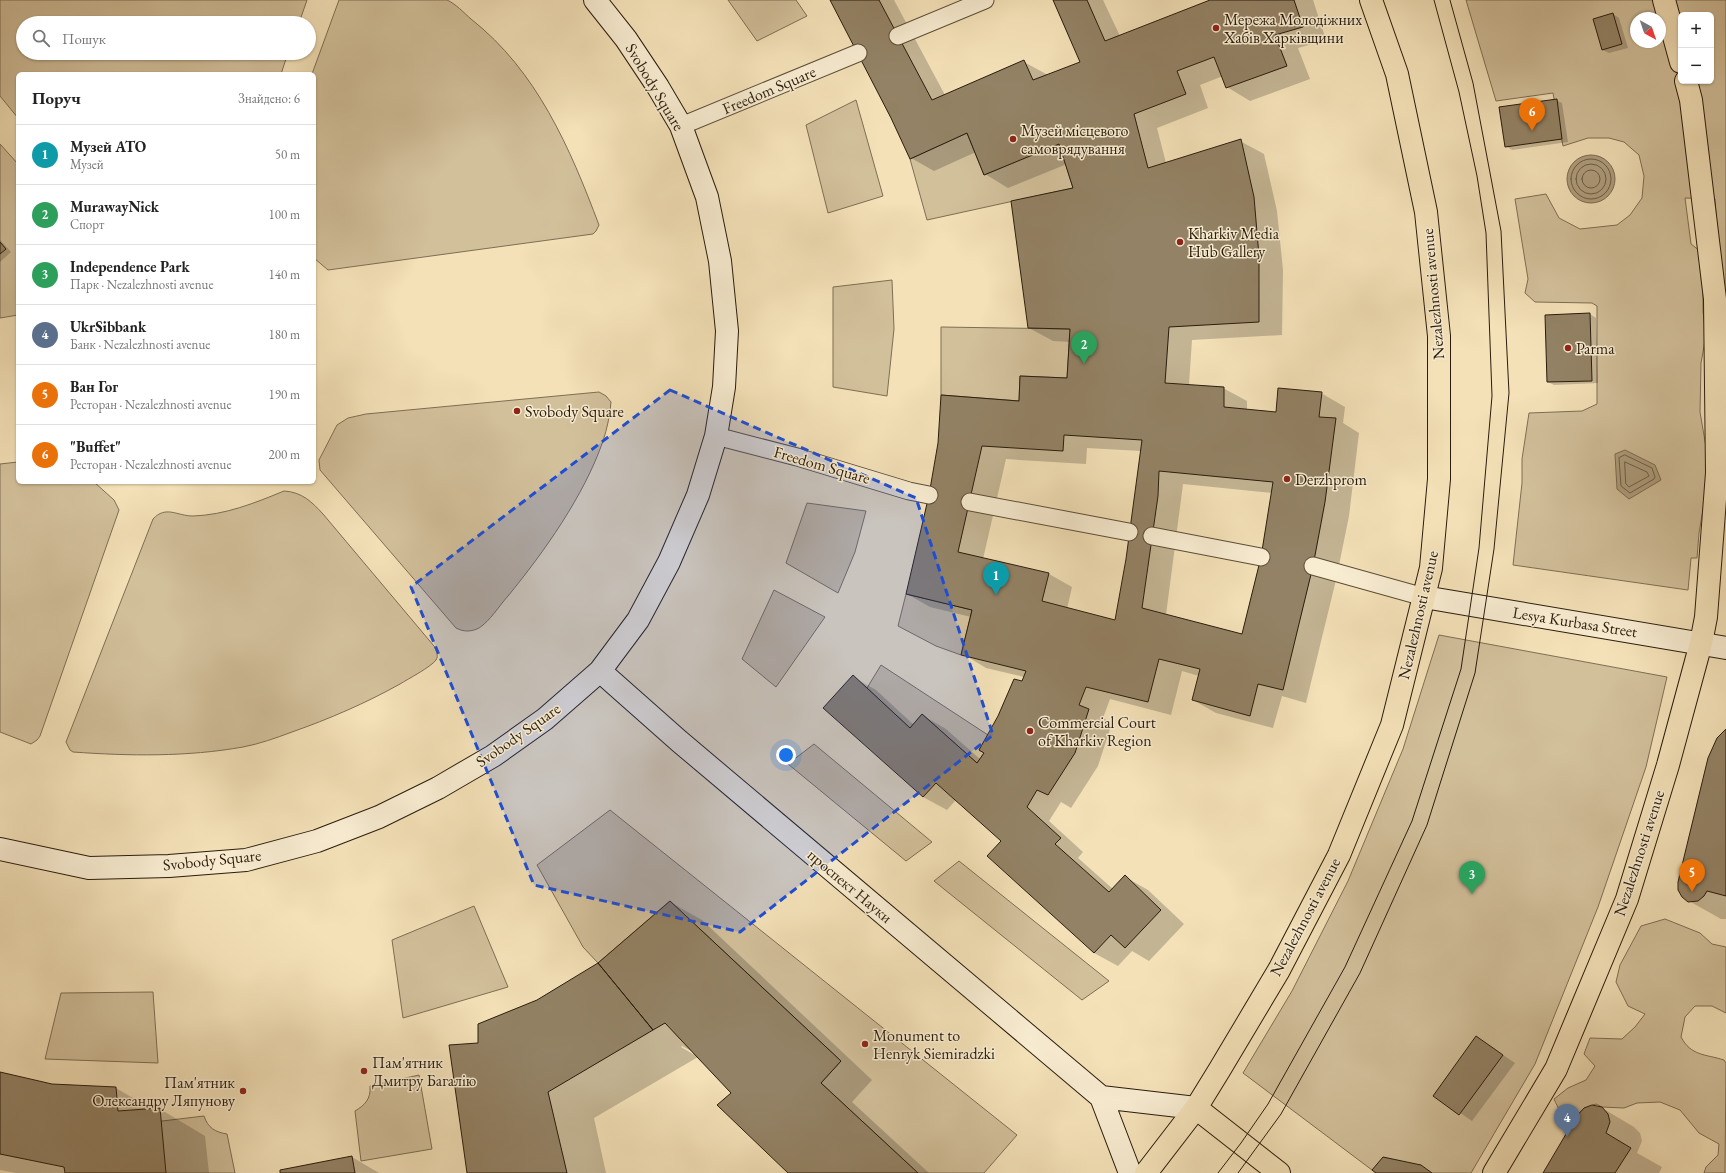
<!DOCTYPE html>
<html lang="uk">
<head>
<meta charset="utf-8">
<style>
  body { margin:0; font-family:"EB Garamond",serif; background:#f6f6f6; color:#222 }
  .controls { position:absolute; right:12px; top:12px; display:grid; overflow:hidden; border-radius:6px; box-shadow:0 1px 3px #0004 }
  .controls button { width:36px; height:36px; display:grid; place-items:center; padding:0; border:0; border-bottom:1px solid #e0e0e0; background:#fff; color:#222; font:20px sans-serif }
  .compass { position:absolute; left:1630px; top:12px; width:36px; height:36px; border-radius:50%; background:#fff; box-shadow:0 1px 3px #0004; rotate:140deg }
  .you { position:absolute; left:786px; top:755px; width:14px; height:14px; margin:-10px; border:3px solid #fff; border-radius:50%; background:#1a73e8; box-shadow:0 0 0 6px #1a73e833 }
  .badge { display:grid; place-items:center; width:26px; height:26px; border-radius:50%; background:#8f2418; color:#fff; font-size:13px; font-weight:700 }
  .pin { position:absolute; translate:-50% -33px; filter:drop-shadow(0 1px 2px #0008) }
  .pin::after { content:''; position:absolute; top:21px; width:14px; height:12px; background:inherit; clip-path:polygon(0 0,100% 0,50% 100%) }
  .list { margin:0; padding:0; list-style:none }
  h2 { display:flex; justify-content:space-between; align-items:center; height:52px; margin:0; padding:0 16px; font-size:17px }
  h2 small { font-size:13px; font-weight:400; color:#767676 }
  .list li { display:grid; grid-template-columns:26px 1fr auto; gap:12px; align-items:center; box-sizing:border-box; height:60px; padding:0 16px; border-top:1px solid #e0e0e0 }
  .list b { display:block; font-size:15px; white-space:nowrap }
  .list p { margin:0; font-size:13px; white-space:nowrap; color:#767676 }
  .list em { font-size:13px; font-style:normal; color:#767676 }
  .icon { flex:none; width:22px; height:22px; fill:none; stroke:currentColor; stroke-width:2; stroke-linecap:round; stroke-linejoin:round }
  .map { position:relative; flex:none; width:1726px; height:1173px; overflow:hidden }
  .search { position:absolute; background:#fff; box-shadow:0 1px 3px #0004; left:16px; top:16px; width:300px; height:44px; display:flex; align-items:center; gap:10px; box-sizing:border-box; padding:0 14px; border-radius:22px; color:#767676; font-size:15px }
  .panel { position:absolute; background:#fff; box-shadow:0 1px 3px #0004; left:16px; top:72px; width:300px; height:412px; border-radius:6px }
  .map>svg:first-child { display:block }
</style>
</head>
<body>
<div class="map">
<svg width="1726" height="1173" viewBox="0 0 1726 1173">
  <rect width="100%" height="100%" fill="#f4e1b8"/>
  <filter id="stains"><feTurbulence type="fractalNoise" baseFrequency=".005" numOctaves="4"/><feColorMatrix values="0 0 0 0 .2 0 0 0 0 .09 0 0 0 0 .02 0 0 0 .5 -.17"/></filter>
  <radialGradient id="worn" r=".72"><stop offset=".6" stop-color="#630" stop-opacity="0"/><stop offset="1" stop-color="#630" stop-opacity=".3"/></radialGradient>
  <path fill="#d2c09b" stroke="#7e6e54" fill-rule="evenodd" d="M 0,0 L 307,0 L 299,23 L 23,23 L 23,53 L 288,53 L 281,74 L 18,74 L 18,118 L 0,96 Z
    M 339,0 C 366,0 393,0 420,0 C 428,0 440,0 447,0 C 456,4 464,13 471,19 C 537,71 570,148 599,225 L 596,231 L 593,234 L 328,270 L 314,258 L 314,74 L 312,74 Z
    M 728,0 L 796,0 L 807,16 L 757,41 Z
    M 1466,0 L 1726,0 L 1726,361 L 1715,199 L 1685,198 L 1691,244 L 1700,251 L 1703,264 L 1703,311 L 1706,335 L 1701,363 L 1700,412 L 1706,447 L 1707,486 L 1699,533 L 1697,558 L 1691,558 L 1688,590 L 1513,565 L 1522,483 L 1522,459 L 1529,413 L 1582,411 L 1597,404 L 1597,306 L 1592,303 L 1535,302 L 1525,293 L 1528,279 L 1515,199 L 1546,194 L 1559,218 L 1580,229 L 1617,225 L 1630,215 L 1642,198 L 1644,176 L 1639,155 L 1624,142 L 1609,138 L 1588,138 L 1563,146 L 1553,93 L 1496,101 ZM 1681,15 L 1711,15 L 1711,81 L 1681,81 ZM 1636,18 L 1660,18 L 1660,42 L 1636,42 Z
    M 856,100 L 883,196 L 828,213 L 806,125 Z
    M 967,133 L 984,175 L 1059,144 L 1073,188 L 927,220 L 910,159 Z
    M 0,144 L 18,164 L 18,315 L 0,318 Z
    M 892,280 L 894,329 L 887,396 L 833,387 L 833,287 Z
    M 941,327 L 1070,329 L 1067,378 L 1020,376 L 1019,401 L 941,395 Z
    M 599,392 L 606,396 L 611,402 C 610,415 607,429 603,441 C 584,496 544,552 508,596 C 499,606 490,621 479,628 C 471,632 464,632 456,628 L 320,470 L 319,460 L 337,425 L 348,418 L 366,414 Z
    M 18,462 L 18,482 L 94,482 L 114,500 L 119,510 L 40,736 L 37,740 L 31,744 L 0,732 L 0,464 Z
    M 284,491 C 302,492 312,502 323,514 L 434,646 C 436,650 439,656 436,660 C 431,667 408,679 400,684 C 366,703 329,719 292,732 C 276,738 259,744 243,747 C 187,757 129,756 73,752 L 70,750 L 66,742 L 153,519 C 166,505 177,516 193,516 C 225,515 255,503 284,491 Z
    M 807,503 L 866,511 L 855,552 L 838,593 L 786,563 Z
    M 774,590 L 825,617 L 776,687 L 742,659 Z
    M 906,594 L 972,610 L 961,655 L 936,646 L 898,626 Z
    M 1439,635 L 1667,677 L 1646,767 L 1598,907 L 1535,1064 L 1471,1173 L 1376,1173 L 1243,1073 L 1292,991 L 1348,881 L 1403,749 Z
    M 881,665 L 988,735 L 979,750 L 984,753 L 977,763 L 922,714 L 910,728 L 867,688 Z
    M 814,744 L 932,842 L 906,861 L 788,764 Z
    M 610,810 L 1017,1135 L 984,1173 L 918,1173 L 821,1083 L 841,1061 L 670,901 L 598,963 L 583,947 L 537,865 Z
    M 959,861 L 1109,981 L 1082,1000 L 934,881 Z
    M 474,906 L 508,987 L 403,1018 L 392,940 Z
    M 1665,919 L 1700,933 L 1712,944 L 1726,947 L 1726,1013 L 1712,1006 L 1695,1006 L 1685,1017 L 1681,1037 C 1691,1056 1705,1054 1724,1060 L 1726,1063 L 1725,1173 L 1704,1173 L 1706,1167 L 1718,1155 L 1719,1144 L 1699,1133 L 1680,1110 L 1660,1102 L 1637,1103 L 1624,1108 L 1602,1107 L 1596,1104 L 1584,1108 L 1571,1121 C 1562,1116 1558,1108 1554,1099 L 1568,1088 L 1586,1080 L 1595,1066 L 1584,1054 L 1590,1038 L 1622,1039 L 1635,1027 L 1645,1014 L 1628,1006 L 1616,982 L 1620,965 L 1641,926 Z
    M 153,992 L 158,1063 L 45,1059 L 61,993 Z
    M 419,1075 L 432,1149 L 361,1161 L 355,1111 C 365,1105 371,1099 370,1086 Z
    M 204,1116 C 208,1128 215,1132 227,1134 L 235,1173 L 162,1173 L 154,1122 Z"/>
  <path fill="#af9e7e" stroke="#7a6a50" d="M1567 179a24 24 0 1 1 48 0a24 24 0 1 1-48 0Z
    M 1625,450 L 1655,465 L 1661,480 L 1629,499 L 1617,489 L 1615,454 Z"/>
  <path fill="#0003" fill-rule="evenodd" d="M 831,0 L 894,0 L 945,95 L 1024,62 L 1048,75 L 1081,62 L 1053,0 L 1103,0 L 1120,36 L 1213,0 L 1313,0 L 1326,40 L 1298,48 L 1310,79 L 1250,101 L 1227,87 L 1223,76 L 1200,85 L 1208,108 L 1157,128 L 1166,163 L 1240,141 L 1264,154 L 1277,211 L 1283,270 L 1282,335 L 1192,340 L 1189,385 L 1223,388 L 1247,401 L 1247,410 L 1277,413 L 1321,393 L 1345,407 L 1343,423 L 1359,433 L 1349,516 L 1336,580 L 1306,703 L 1282,696 L 1273,728 L 1216,713 L 1193,700 L 1199,676 L 1182,671 L 1171,715 L 1110,699 L 1103,718 L 1112,723 L 1098,766 L 1071,808 L 1061,802 L 1049,821 L 1083,852 L 1078,858 L 1113,889 L 1125,877 L 1148,890 L 1184,924 L 1149,961 L 1132,951 L 1118,966 L 1094,953 L 989,856 L 1002,841 L 956,800 L 947,810 L 923,797 L 825,708 L 853,677 L 876,690 L 914,725 L 922,715 L 946,729 L 981,760 L 1022,682 L 1024,677 L 986,668 L 963,654 L 971,617 L 930,607 L 907,594 L 930,495 L 1020,402 L 1068,379 L 1071,342 L 1053,341 L 1029,328 L 1075,189 L 1067,164 L 1008,188 L 985,174 L 976,152 L 934,171 L 911,158 L 892,118 ZM 1087,448 L 1141,451 L 1127,559 L 1116,621 L 1067,609 L 1072,587 L 1049,574 L 983,559 L 1006,459 L 1086,464 ZM 1183,484 L 1272,493 L 1262,557 L 1243,635 L 1166,615 Z
    M 1613,14 L 1619,18 L 1628,48 L 1609,53 L 1603,50 L 1595,20 Z
    M 1556,100 L 1562,103 L 1568,142 L 1512,150 L 1506,146 Z
    M 0,240 L 11,252 L 0,262 Z
    M 1590,314 L 1596,318 L 1598,383 L 1554,385 L 1548,382 Z
    M 1726,731 L 1726,919 L 1721,919 L 1689,901 Z
    M 670,902 L 702,920 L 872,1080 L 852,1102 L 929,1173 L 790,1173 L 733,1093 L 695,1053 L 682,1046 L 681,1047 L 698,1057 L 594,1118 L 606,1173 L 468,1173 L 479,1044 L 538,1001 L 598,963 Z
    M 1477,1037 L 1515,1063 L 1472,1121 L 1434,1095 Z
    M 0,1073 L 52,1085 L 116,1088 L 153,1110 L 160,1109 L 205,1136 L 209,1173 L 16,1173 L 0,1170 Z
    M 1602,1108 L 1634,1127 L 1640,1133 L 1642,1141 L 1637,1153 L 1662,1167 L 1659,1173 L 1544,1173 Z
    M 352,1157 L 379,1173 L 281,1173 Z"/>
  <g fill="none" stroke-linecap="round" stroke-linejoin="round">
    <path stroke="#6c5d45" stroke-width="1" d="M1571 179a20 20 0 1 1 40 0a20 20 0 1 1-40 0Z
      M1576 179a15 15 0 1 1 30 0a15 15 0 1 1-30 0Z
      M1582 179a9 9 0 1 1 18 0a9 9 0 1 1-18 0Z
      M 1625,455 L 1652,468 L 1655,477 L 1654,479 L 1630,493 L 1621,486 L 1619,458 Z
      M 1625,462 L 1647,472 L 1649,476 L 1629,487 L 1626,484 Z"/>
  </g>
  <path fill="#938265" stroke="#2a1c0c" fill-rule="evenodd" d="M 830,0 L 879,0 L 932,100 L 1024,60 L 1033,80 L 1080,62 L 1053,0 L 1087,0 L 1105,41 L 1210,0 L 1294,0 L 1303,27 L 1275,35 L 1287,66 L 1226,88 L 1214,57 L 1177,71 L 1186,94 L 1134,114 L 1148,168 L 1241,139 L 1254,197 L 1259,256 L 1259,322 L 1169,327 L 1165,383 L 1224,387 L 1224,407 L 1276,412 L 1278,388 L 1322,392 L 1319,417 L 1336,418 L 1325,502 L 1313,566 L 1283,690 L 1258,684 L 1250,716 L 1192,700 L 1200,669 L 1159,659 L 1148,702 L 1086,687 L 1079,705 L 1089,709 L 1075,753 L 1048,795 L 1037,790 L 1027,807 L 1061,838 L 1055,844 L 1109,892 L 1125,875 L 1161,910 L 1125,948 L 1111,935 L 1094,953 L 987,856 L 1001,841 L 936,783 L 923,797 L 823,708 L 853,675 L 910,728 L 922,714 L 977,763 L 984,753 L 979,750 L 998,716 L 1014,679 L 1022,681 L 1026,671 L 961,655 L 972,610 L 906,594 L 929,495 L 938,443 L 941,395 L 1019,401 L 1020,376 L 1067,378 L 1070,329 L 1028,328 L 1011,201 L 1073,188 L 1059,144 L 984,175 L 967,133 L 910,159 L 891,118 ZM 1064,435 L 1142,440 L 1126,559 L 1115,620 L 1042,601 L 1049,573 L 958,552 L 982,446 L 1063,451 ZM 1159,471 L 1273,482 L 1261,557 L 1242,634 L 1142,608 L 1158,496 Z
    M 1613,13 L 1622,44 L 1602,50 L 1593,19 Z
    M 1557,99 L 1562,139 L 1505,147 L 1499,107 Z
    M 0,242 L 6,249 L 0,254 Z
    M 1590,313 L 1592,381 L 1547,382 L 1545,315 Z
    M 1726,729 L 1726,896 L 1707,891 L 1704,896 L 1698,901 L 1688,902 L 1682,897 L 1678,890 L 1678,882 L 1708,758 L 1717,738 Z
    M 670,901 L 841,1061 L 821,1083 L 918,1173 L 788,1173 L 717,1105 L 731,1093 L 665,1023 L 653,1030 L 598,963 Z
    M 598,963 L 653,1030 L 548,1092 L 567,1173 L 467,1173 L 449,1045 L 478,1043 L 478,1024 L 537,1000 Z
    M 1476,1036 L 1503,1055 L 1459,1115 L 1433,1096 Z
    M 0,1072 L 52,1084 L 116,1087 L 118,1111 L 160,1108 L 166,1173 L 65,1173 L 64,1167 L 0,1154 Z
    M 1592,1105 L 1602,1107 L 1608,1114 L 1610,1122 L 1606,1133 L 1631,1148 L 1615,1173 L 1543,1173 L 1576,1117 L 1584,1108 Z
    M 352,1156 L 355,1173 L 280,1173 L 280,1170 Z
    M 1383,1157 L 1421,1165 L 1432,1173 L 1376,1173 L 1372,1170 Z"/>
  <g fill="none" stroke-linecap="round" stroke-linejoin="round">
    <defs>
      <path id="lane" d="M 898,36 L 985,0
        M 681,126 L 858,53
        M 716,436 L 797,457 L 909,491 L 929,495
        M 970,502 L 1129,532
        M 1152,536 L 1261,557
        M 1313,566 L 1424,597"/>
      <path id="secondary" d="M 1424,597 L 1726,648
        M 600,671 L 679,741 L 1101,1097 L 1196,1108
        M 0,849 L 89,868 L 169,866 L 246,860 L 317,841 L 379,817 L 438,788 L 493,756 L 545,719 L 600,671 L 638,620 L 669,562 L 698,495 L 716,436 L 724,387 L 727,331 L 720,261 L 707,197 L 681,126 L 658,87 L 626,39 L 595,0
        M 1101,1097 L 1130,1173"/>
      <path id="primary" d="M 1664,0 L 1681,62
        M 1196,1108 L 1279,1173
        M 1146,1173 L 1196,1108 L 1220,1069 L 1279,970 L 1339,855 L 1392,725 L 1431,568 L 1439,479 L 1439,336 L 1426,212 L 1397,74 L 1371,0
        M 1494,1173 L 1556,1069 L 1627,899 L 1668,765 L 1701,643 L 1706,617 L 1717,473 L 1715,299 L 1691,100 L 1686,81"/>
    </defs>
    <use href="#lane" stroke="#5c4d37" stroke-width="19"/>
    <use href="#secondary" stroke="#2a1c0c" stroke-width="24"/>
    <use href="#primary" stroke="#2a1c0c" stroke-width="24"/>
    <use href="#lane" stroke="#f8ecd1" stroke-width="17"/>
    <use href="#secondary" stroke="#f8ecd1" stroke-width="22"/>
    <use href="#primary" stroke="#f4e1b8" stroke-width="22"/>
    <path stroke="#2a1c0c" stroke-width="1" d="M 1218,1173 L 1241,1143 L 1268,1104 L 1345,967 L 1412,821 L 1461,669 L 1479,548 L 1492,396 L 1486,233 L 1477,176 L 1459,92 L 1434,0
      M 1238,1173 L 1281,1114 L 1360,973 L 1427,825 L 1475,673 L 1494,549 L 1509,393 L 1501,231 L 1473,83 L 1450,0"/>
  </g>
  <path fill="#1d4ed8" fill-opacity="0.2" stroke="#1d4ed8" stroke-width="3" stroke-dasharray="8 5" stroke-linejoin="round" d="M 670,390 L 916,498 L 993,735 L 740,932 L 534,885 L 411,587 Z"/>
  <g fill="#8f2418" stroke="#f8ecd1" stroke-width="1.5">
    <circle cx="1216" cy="28" r="4"/>
    <circle cx="1013" cy="139" r="4"/>
    <circle cx="1180" cy="242" r="4"/>
    <circle cx="1568" cy="348" r="4"/>
    <circle cx="517" cy="411" r="4"/>
    <circle cx="1287" cy="479" r="4"/>
    <circle cx="1030" cy="731" r="4"/>
    <circle cx="865" cy="1044" r="4"/>
    <circle cx="364" cy="1071" r="4"/>
    <circle cx="243" cy="1091" r="4"/>
  </g>
  <g text-anchor="middle" dominant-baseline="central" stroke-width="3" stroke-linejoin="round" paint-order="stroke">
    <g font-size="16" fill="#2a1c0c" stroke="#f8ecd1" text-anchor="start">
      <text x="1224" y="19">Мережа Молодіжних<tspan x="1224" dy="18">Хабів Харківщини</tspan></text>
      <text x="1021" y="130">Музей місцевого<tspan x="1021" dy="18">самоврядування</tspan></text>
      <text x="1188" y="233">Kharkiv Media<tspan x="1188" dy="18">Hub Gallery</tspan></text>
      <text x="1576" y="348">Parma</text>
      <text x="525" y="411">Svobody Square</text>
      <text x="1295" y="479">Derzhprom</text>
      <text x="1038" y="722">Commercial Court<tspan x="1038" dy="18">of Kharkiv Region</tspan></text>
      <text x="873" y="1035">Monument to<tspan x="873" dy="18">Henryk Siemiradzki</tspan></text>
      <text x="372" y="1062">Пам'ятник<tspan x="372" dy="18">Дмитру Багалію</tspan></text>
      <text x="235" y="1082" text-anchor="end">Пам'ятник<tspan x="235" dy="18">Олександру Ляпунову</tspan></text>
    </g>
    <g font-size="16" fill="#2a1c0c" stroke="#f8ecd1">
      <text transform="translate(655 87) rotate(59)">Svobody Square</text>
      <text transform="translate(769 90) rotate(-23)">Freedom Square</text>
      <text transform="translate(1433 294) rotate(-95)">Nezalezhnosti avenue</text>
      <text transform="translate(822 465) rotate(16)">Freedom Square</text>
      <text transform="translate(1418 615) rotate(-77)">Nezalezhnosti avenue</text>
      <text transform="translate(1575 622) rotate(9)">Lesya Kurbasa Street</text>
      <text transform="translate(518 735) rotate(-35)">Svobody Square</text>
      <text transform="translate(1639 853) rotate(-72)">Nezalezhnosti avenue</text>
      <text transform="translate(212 860) rotate(-6)">Svobody Square</text>
      <text transform="translate(850 886) rotate(40)">проспект Науки</text>
      <text transform="translate(1305 917) rotate(-62)">Nezalezhnosti avenue</text>
    </g>
  </g>
  <rect width="100%" height="100%" filter="url(#stains)"/>
  <rect width="100%" height="100%" fill="url(#worn)"/>
</svg>
<div class="controls">
<button>+</button>
<button>−</button>
</div>
<svg class="compass" viewBox="-18 -18 36 36"><path d="M0-13l5 13h-10z" fill="#e53935"/><path d="M0 13l5-13h-10z" fill="#767676"/></svg>
<div class="you"></div>
<div class="pin badge" style="left:996px;top:595px;background:#0f9aa8">1</div>
<div class="pin badge" style="left:1084px;top:364px;background:#2e9e5b">2</div>
<div class="pin badge" style="left:1472px;top:894px;background:#2e9e5b">3</div>
<div class="pin badge" style="left:1567px;top:1137px;background:#5c6f8a">4</div>
<div class="pin badge" style="left:1692px;top:892px;background:#e8710a">5</div>
<div class="pin badge" style="left:1532px;top:131px;background:#e8710a">6</div>
<div class="search"><svg class="icon" aria-label="search" viewBox="0 0 24 24"><circle cx="10" cy="10" r="6"/><path d="M15 15l6 6"/></svg>Пошук</div>
<section class="panel">
<h2>Поруч<small>Знайдено: 6</small></h2>
<ul class="list">
<li><span class="badge" style="background:#0f9aa8">1</span><div><b>Музей АТО</b><p>Музей</p></div><em>50 m</em></li>
<li><span class="badge" style="background:#2e9e5b">2</span><div><b>MurawayNick</b><p>Спорт</p></div><em>100 m</em></li>
<li><span class="badge" style="background:#2e9e5b">3</span><div><b>Independence Park</b><p>Парк · Nezalezhnosti avenue</p></div><em>140 m</em></li>
<li><span class="badge" style="background:#5c6f8a">4</span><div><b>UkrSibbank</b><p>Банк · Nezalezhnosti avenue</p></div><em>180 m</em></li>
<li><span class="badge" style="background:#e8710a">5</span><div><b>Ван Гог</b><p>Ресторан · Nezalezhnosti avenue</p></div><em>190 m</em></li>
<li><span class="badge" style="background:#e8710a">6</span><div><b>&quot;Buffet&quot;</b><p>Ресторан · Nezalezhnosti avenue</p></div><em>200 m</em></li>
</ul>
</section>
</div>
</body>
</html>
